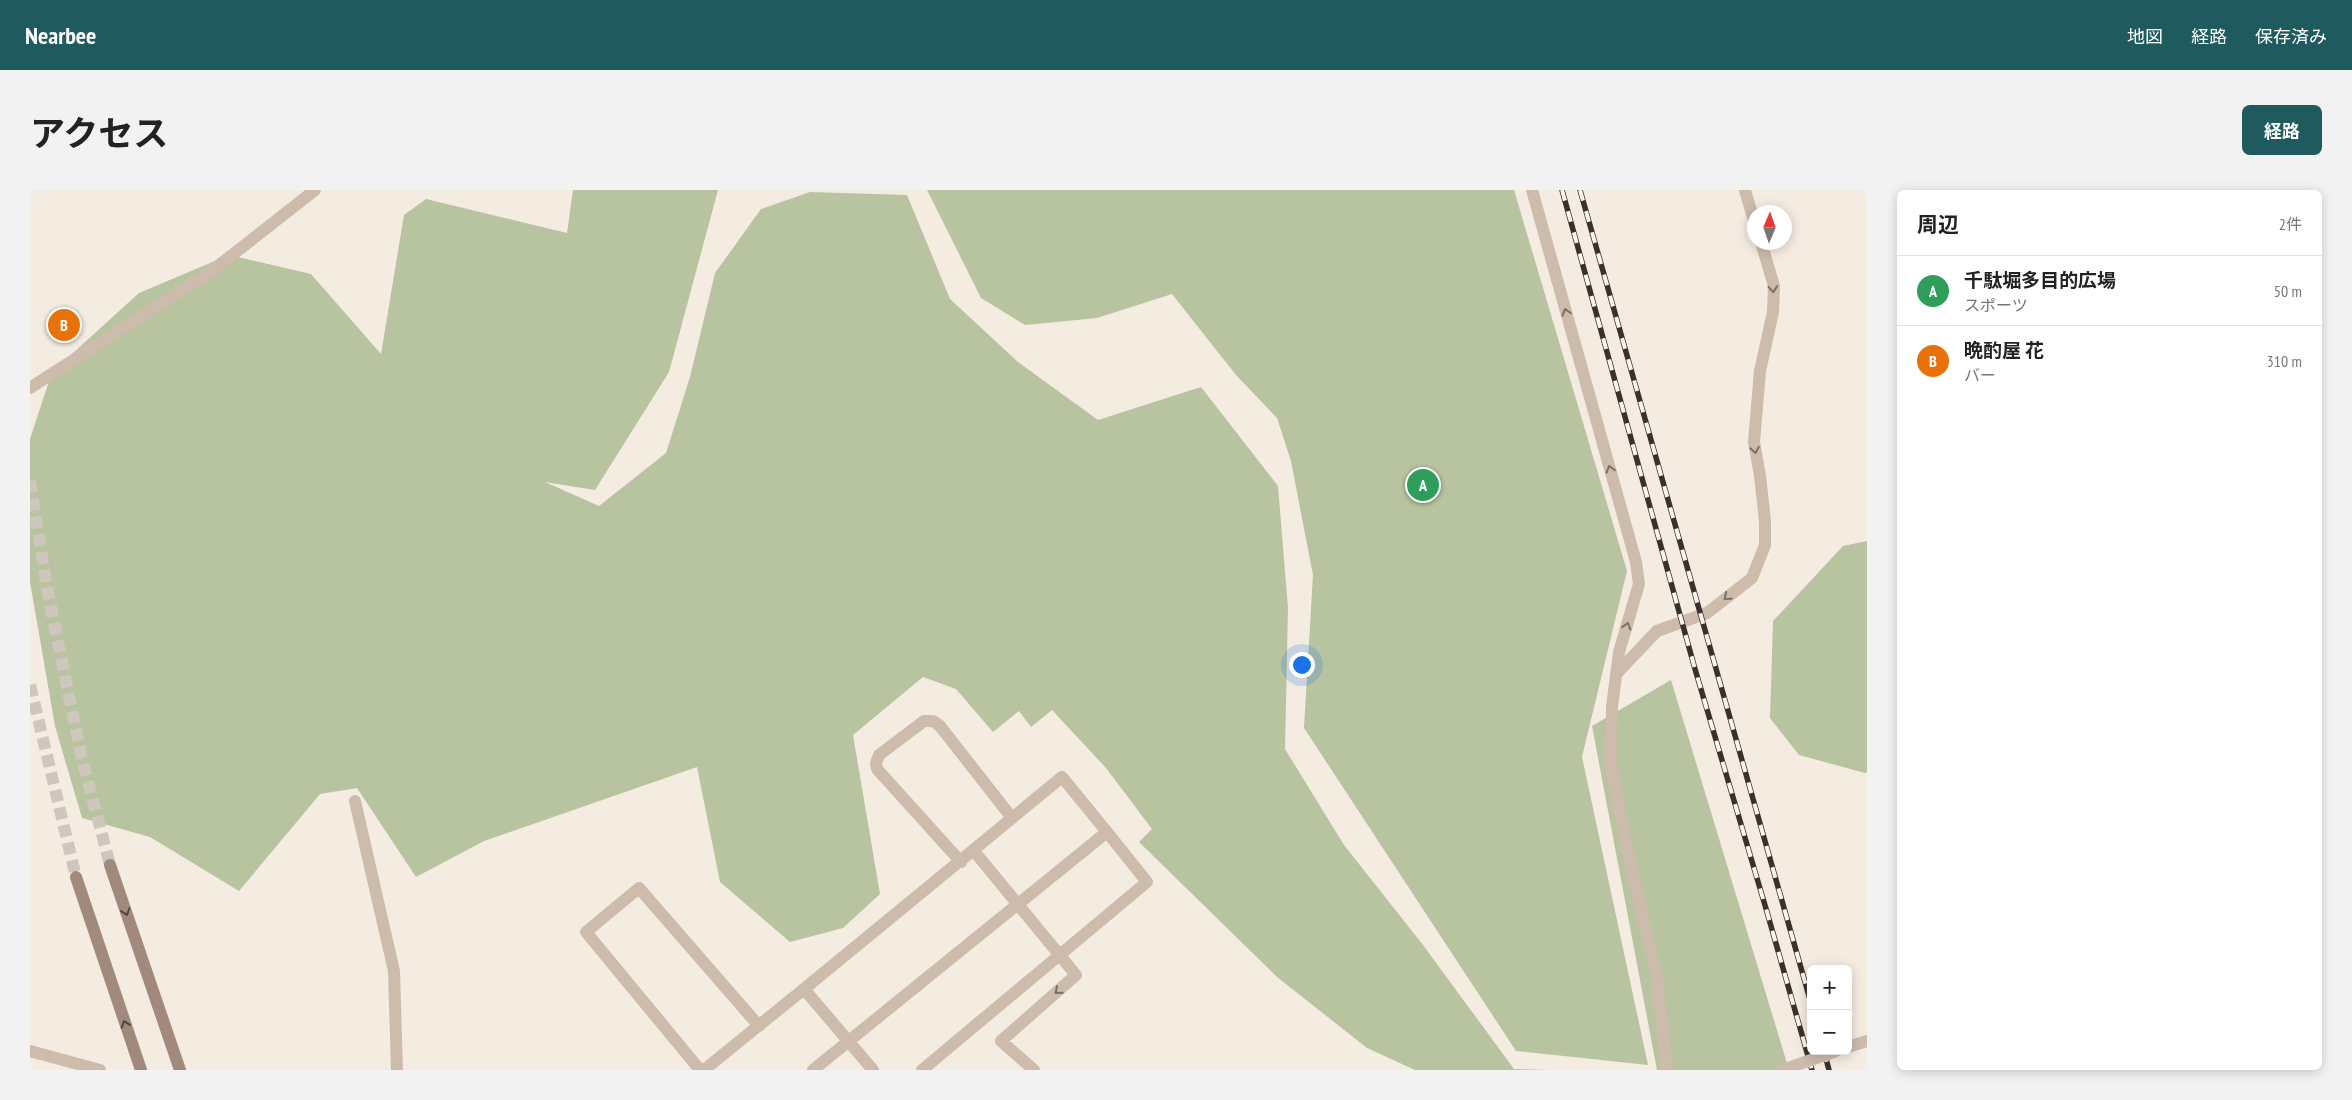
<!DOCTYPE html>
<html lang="ja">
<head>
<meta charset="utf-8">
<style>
  body { margin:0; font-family:"PT Sans Narrow","Noto Sans JP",sans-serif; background:#f2f2f2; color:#222 }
  .controls { position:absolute; right:15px; bottom:15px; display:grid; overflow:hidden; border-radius:8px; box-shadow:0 2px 12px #0003 }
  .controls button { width:45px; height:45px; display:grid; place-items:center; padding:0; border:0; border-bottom:1px solid #e0e0e0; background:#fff; color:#222; font:25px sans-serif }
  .compass { position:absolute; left:1717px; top:15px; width:45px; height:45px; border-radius:50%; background:#fff; box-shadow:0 2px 12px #0003; rotate:2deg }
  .you { position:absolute; left:1271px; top:474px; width:18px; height:18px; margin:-12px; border:4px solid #fff; border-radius:50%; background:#1a73e8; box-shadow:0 0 0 8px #1a73e833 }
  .badge { display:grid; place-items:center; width:32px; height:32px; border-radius:50%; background:#1f5a5e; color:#fff; font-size:16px; font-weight:700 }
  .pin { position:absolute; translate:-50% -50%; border:2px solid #fff; box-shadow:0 1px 5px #0006 }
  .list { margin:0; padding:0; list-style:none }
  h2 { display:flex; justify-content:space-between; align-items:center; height:65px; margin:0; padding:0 20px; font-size:21px }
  h2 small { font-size:16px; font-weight:400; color:#767676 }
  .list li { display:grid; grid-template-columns:32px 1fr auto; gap:15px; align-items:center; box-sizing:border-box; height:70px; padding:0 20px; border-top:1px solid #e0e0e0 }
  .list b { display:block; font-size:19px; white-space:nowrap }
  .list p { margin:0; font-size:16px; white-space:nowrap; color:#767676 }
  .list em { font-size:16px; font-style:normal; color:#767676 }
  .map { position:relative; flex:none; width:1837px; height:880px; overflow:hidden; border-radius:8px }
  header { display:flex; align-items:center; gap:30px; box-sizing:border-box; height:70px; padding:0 25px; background:#1f5a5e; color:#fff }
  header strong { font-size:24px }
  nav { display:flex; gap:28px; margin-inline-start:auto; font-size:18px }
  .intro { display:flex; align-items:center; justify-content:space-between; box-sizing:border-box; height:120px; padding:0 30px }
  h1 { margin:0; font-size:35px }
  .button { padding:12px 22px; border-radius:8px; background:#1f5a5e; color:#fff; font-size:18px; font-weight:700 }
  main { display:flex; gap:30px; padding:0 30px }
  aside { flex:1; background:#fff; border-radius:8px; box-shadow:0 2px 12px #0003 }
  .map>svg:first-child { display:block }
</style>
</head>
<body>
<header>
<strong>Nearbee</strong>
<nav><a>地図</a><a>経路</a><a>保存済み</a></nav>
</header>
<div class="intro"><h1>アクセス</h1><a class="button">経路</a></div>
<main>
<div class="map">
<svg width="1837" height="880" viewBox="0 0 1837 880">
  <rect width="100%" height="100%" fill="#f4ebe1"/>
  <path fill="#b8c4a0" d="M 543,0 L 688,0 L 639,182 L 565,300 L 515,292 L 569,316 L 636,263 L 660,187 L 685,83 L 731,19 L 780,2 L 877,5 L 920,109 L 988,172 L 1068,230 L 1171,197 L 1248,296 L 1258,418 L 1255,559 L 1314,655 L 1393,755 L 1484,879 L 1518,880 L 1385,880 L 1337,858 L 1247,787 L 1109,652 L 1122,639 L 1076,578 L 1022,520 L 1001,537 L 989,521 L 963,542 L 926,499 L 893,487 L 823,545 L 850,704 L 813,738 L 760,752 L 690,692 L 667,577 L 454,651 L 386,687 L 327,598 L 290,604 L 209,701 L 120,647 L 52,628 L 25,536 L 0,392 L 0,249 L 22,182 L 109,103 L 199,65 L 281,84 L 351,164 L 374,25 L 396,9 L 537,43 Z
    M 897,0 L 1484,0 L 1597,381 L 1552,567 L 1618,875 L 1486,861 L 1274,538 L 1283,385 L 1261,271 L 1247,228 L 1206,185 L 1142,104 L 1067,128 L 995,135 L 951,108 Z
    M 1837,351 L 1837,582 L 1835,583 L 1769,565 L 1740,528 L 1743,431 L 1813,356 Z
    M 1641,490 L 1759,880 L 1627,880 L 1562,536 Z"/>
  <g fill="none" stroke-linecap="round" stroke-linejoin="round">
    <path stroke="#cfc6bd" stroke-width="12" stroke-dasharray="12 6" stroke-linecap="butt" d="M 0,291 L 17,398 L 51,565 L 80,675
      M 0,495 L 46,687"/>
    <path stroke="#cdbbac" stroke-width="12" d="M 944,661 L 1046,785 L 971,851 L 1004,880
      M 931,672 L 847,579 L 846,573 L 849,565 L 894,531 L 903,531 L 910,536 L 982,628
      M 774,799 L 1032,587 L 1077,642 L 783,880
      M 670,880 L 556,742 L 609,698 L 729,836
      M 674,880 L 774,799 L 843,880
      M 892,880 L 1117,692 L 1077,642"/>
    <path stroke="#cdbbac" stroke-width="12" d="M 1502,0 L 1606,372 L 1609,394 L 1589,462 L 1582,517 L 1581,576 L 1598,664 L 1626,783 L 1637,880
      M 1715,0 L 1724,31
      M 0,198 L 183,80 L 285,0
      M 1587,483 L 1627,441 L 1677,423 L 1722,388 L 1735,355 L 1735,331 L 1730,286 L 1724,252 L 1730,181 L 1743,122 L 1744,96 L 1731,52
      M 325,611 L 364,781 L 367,880
      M 1818,857 L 1837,851
      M 0,861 L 70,880
      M 1752,880 L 1764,876"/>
    <path stroke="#a18a7d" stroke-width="12" d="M 80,675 L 150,880
      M 46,687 L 111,880"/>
    <defs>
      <path id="rail" d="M 1532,0 L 1665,479 L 1737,722 L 1782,880
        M 1550,0 L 1781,813
        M 1794,861 L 1799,880"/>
    </defs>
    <use href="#rail" stroke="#3b302b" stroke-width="5.5"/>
    <use href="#rail" stroke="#fbf5ee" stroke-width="4" stroke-dasharray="11" stroke-linecap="butt"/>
    <path stroke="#cdbbac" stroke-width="12" d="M 1764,876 L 1806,861"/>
  </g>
  <defs><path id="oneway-chevron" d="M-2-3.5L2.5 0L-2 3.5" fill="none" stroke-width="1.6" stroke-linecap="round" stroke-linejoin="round" transform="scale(1.25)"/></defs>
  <g stroke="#7d6f65">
    <use href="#oneway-chevron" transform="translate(1743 99) rotate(85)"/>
    <use href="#oneway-chevron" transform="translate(1536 122) rotate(-106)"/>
    <use href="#oneway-chevron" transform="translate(1725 260) rotate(80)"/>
    <use href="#oneway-chevron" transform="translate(1580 279) rotate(-106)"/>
    <use href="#oneway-chevron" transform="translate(1697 407) rotate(141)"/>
    <use href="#oneway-chevron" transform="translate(1597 436) rotate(-73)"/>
    <use href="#oneway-chevron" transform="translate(1028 801) rotate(139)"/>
  </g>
  <g stroke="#544640">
    <use href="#oneway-chevron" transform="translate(96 722) rotate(71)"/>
    <use href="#oneway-chevron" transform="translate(95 834) rotate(-109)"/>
  </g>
</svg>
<div class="controls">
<button>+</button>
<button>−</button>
</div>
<svg class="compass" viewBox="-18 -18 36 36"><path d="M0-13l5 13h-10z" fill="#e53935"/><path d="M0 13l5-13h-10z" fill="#767676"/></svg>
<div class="you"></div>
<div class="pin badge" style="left:1393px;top:295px;background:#2e9e5b">A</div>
<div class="pin badge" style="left:34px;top:135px;background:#e8710a">B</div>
</div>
<aside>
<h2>周辺<small>2件</small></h2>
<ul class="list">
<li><span class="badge" style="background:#2e9e5b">A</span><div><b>千駄堀多目的広場</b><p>スポーツ</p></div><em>50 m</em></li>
<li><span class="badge" style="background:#e8710a">B</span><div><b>晩酌屋 花</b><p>バー</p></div><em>310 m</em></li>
</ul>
</aside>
</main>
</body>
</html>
